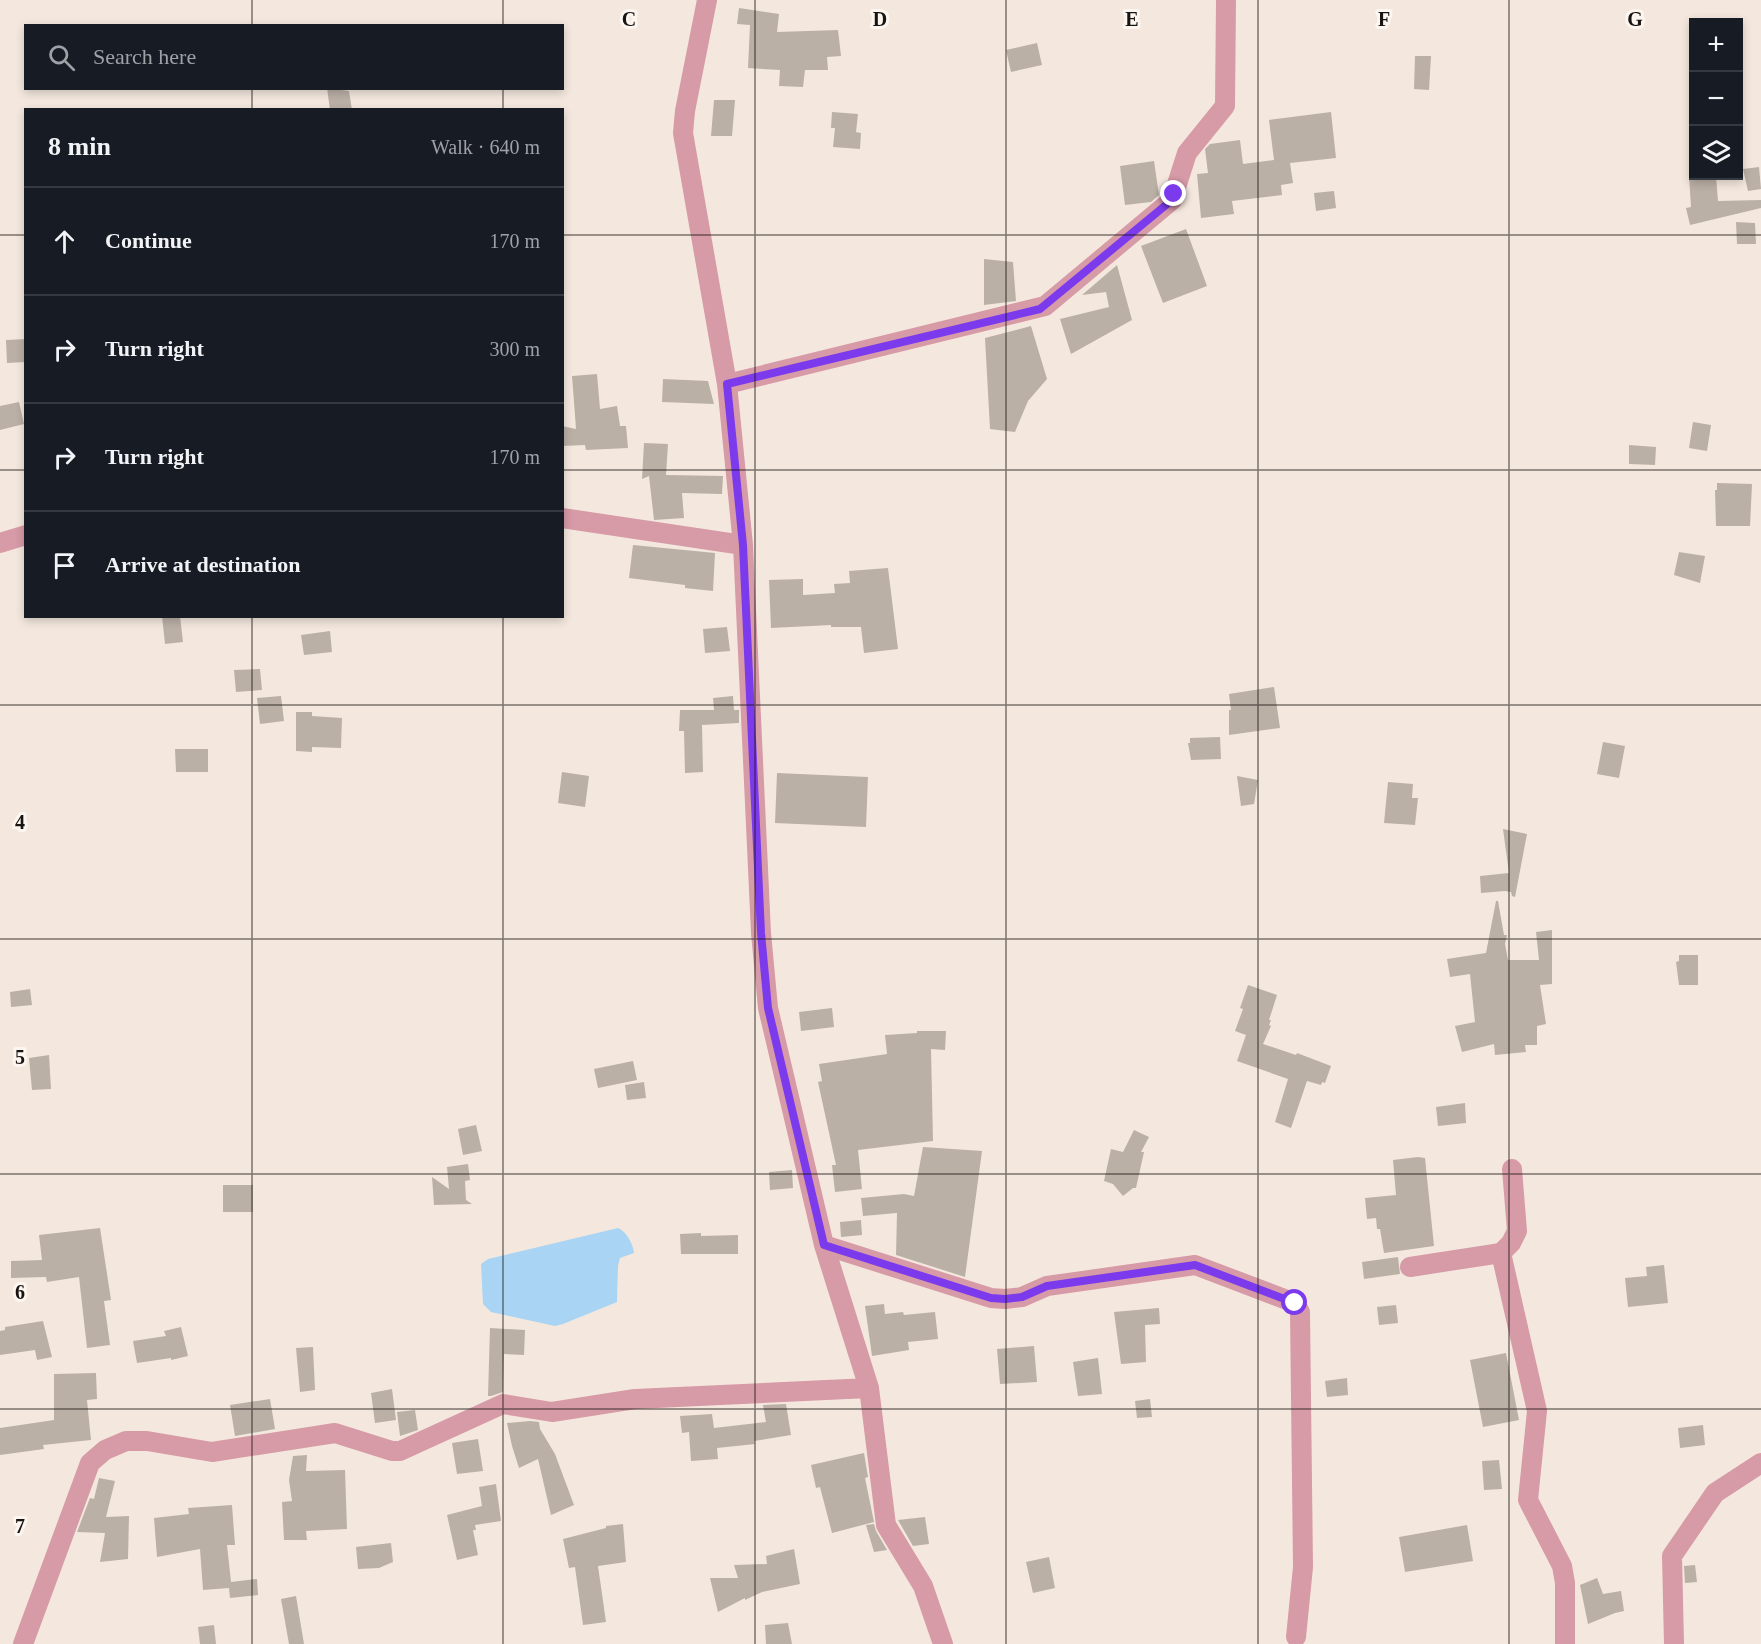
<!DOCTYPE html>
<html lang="en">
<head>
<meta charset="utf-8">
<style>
  body { margin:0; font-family:Georgia,serif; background:#20242c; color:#f1f3f6 }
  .controls { position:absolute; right:18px; top:18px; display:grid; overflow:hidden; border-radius:0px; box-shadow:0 3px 9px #0003 }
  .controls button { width:54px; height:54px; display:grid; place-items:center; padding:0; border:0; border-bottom:2px solid #363941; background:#171b24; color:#f1f3f6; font:30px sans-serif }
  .stop { position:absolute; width:18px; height:18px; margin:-14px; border:4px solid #7c3aed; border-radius:50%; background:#fff }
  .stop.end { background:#7c3aed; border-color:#fff; box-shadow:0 2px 6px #0008 }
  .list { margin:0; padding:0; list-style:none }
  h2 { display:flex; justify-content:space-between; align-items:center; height:78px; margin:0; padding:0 24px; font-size:26px }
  h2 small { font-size:20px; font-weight:400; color:#9ea1a6 }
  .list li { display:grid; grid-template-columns:39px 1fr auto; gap:18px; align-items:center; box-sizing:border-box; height:108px; padding:0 24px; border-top:2px solid #363941 }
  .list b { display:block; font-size:22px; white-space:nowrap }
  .list em { font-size:20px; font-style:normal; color:#9ea1a6 }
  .icon { flex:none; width:33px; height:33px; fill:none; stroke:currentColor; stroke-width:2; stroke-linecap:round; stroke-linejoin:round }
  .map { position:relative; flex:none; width:1761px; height:1644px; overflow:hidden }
  .search { position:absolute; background:#171b24; box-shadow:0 3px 9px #0003; left:24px; top:24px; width:540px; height:66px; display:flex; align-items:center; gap:15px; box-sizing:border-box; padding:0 21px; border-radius:0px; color:#9ea1a6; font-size:22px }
  .panel { position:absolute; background:#171b24; box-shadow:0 3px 9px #0003; left:24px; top:108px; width:540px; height:510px; border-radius:0px }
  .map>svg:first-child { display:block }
</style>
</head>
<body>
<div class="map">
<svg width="1761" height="1644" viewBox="0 0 1761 1644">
  <rect width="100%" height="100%" fill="#f4e8de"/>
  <path fill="#a9d4f4" d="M 618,1228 C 627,1232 633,1244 634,1253 L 620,1258 L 618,1266 L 617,1302 L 563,1324 L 555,1326 L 491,1312 L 483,1304 L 481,1264 L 488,1259 Z"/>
  <path fill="#bbb0a6" d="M 739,8 L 779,14 L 777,32 L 838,30 L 841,56 L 827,57 L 828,70 L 805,70 L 803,87 L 779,86 L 780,70 L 748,68 L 750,25 L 737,24 Z
    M 1037,43 L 1042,65 L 1011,72 L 1006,50 Z
    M 1415,56 L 1431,56 L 1429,90 L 1414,89 Z
    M 327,88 L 349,91 L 352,110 L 330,110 Z
    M 714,100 L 735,100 L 732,136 L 711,136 Z
    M 832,112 L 858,114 L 856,132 L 861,133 L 860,149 L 833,147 L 835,128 L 831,128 Z
    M 1331,112 L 1336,158 L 1290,163 L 1293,183 L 1281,185 L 1282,195 L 1232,201 L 1234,214 L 1201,218 L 1197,174 L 1208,173 L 1205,149 L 1210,144 L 1240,140 L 1243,164 L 1274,160 L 1269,120 Z
    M 1154,161 L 1159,195 L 1151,202 L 1125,205 L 1120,166 Z
    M 1759,167 L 1761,189 L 1748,191 L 1743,169 Z
    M 1689,176 L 1716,176 L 1718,201 L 1761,200 L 1761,208 L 1690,225 L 1686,208 L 1691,207 Z
    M 1334,191 L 1336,208 L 1316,211 L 1314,193 Z
    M 1736,222 L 1755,223 L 1756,244 L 1737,244 Z
    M 1186,229 L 1207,286 L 1163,303 L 1141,246 Z
    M 984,259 L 1013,262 L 1016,301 L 984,305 Z
    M 1117,265 L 1132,320 L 1071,354 L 1060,319 L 1109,307 L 1106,292 L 1082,295 Z
    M 1031,326 L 1047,379 L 1028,401 L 1015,432 L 990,429 L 985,338 Z
    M 26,339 L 26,362 L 7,363 L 6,340 Z
    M 597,374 L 600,409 L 617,406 L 620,426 L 626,426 L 628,448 L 586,450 L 585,445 L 562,446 L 562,426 L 576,429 L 572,376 Z
    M 663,379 L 708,381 L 714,404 L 662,402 Z
    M 19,402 L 24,424 L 0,430 L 0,406 Z
    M 1693,422 L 1711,425 L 1707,451 L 1689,448 Z
    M 644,443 L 668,444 L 666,475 L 723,476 L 722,494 L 682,493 L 684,518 L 654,520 L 649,476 L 642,479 Z
    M 1629,445 L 1656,447 L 1655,465 L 1629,464 Z
    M 1717,483 L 1752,484 L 1750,526 L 1716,526 L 1715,490 L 1717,490 Z
    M 633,545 L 715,553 L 713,591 L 685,588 L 685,585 L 629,578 Z
    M 1679,552 L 1705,556 L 1700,583 L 1674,575 Z
    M 888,568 L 898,649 L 864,653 L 861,627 L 831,627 L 831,625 L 771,628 L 769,580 L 803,579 L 803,595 L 835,593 L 834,584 L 850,583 L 849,571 Z
    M 162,616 L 180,616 L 183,642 L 165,644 Z
    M 727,627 L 730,651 L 705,653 L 703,629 Z
    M 330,631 L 332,652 L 304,655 L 301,635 Z
    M 260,669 L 262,690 L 236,692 L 234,670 Z
    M 1274,687 L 1280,728 L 1229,735 L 1229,710 L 1231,710 L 1229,694 Z
    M 281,696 L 284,721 L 260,724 L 257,698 Z
    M 733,696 L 734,710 L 739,710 L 739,723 L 702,725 L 703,772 L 685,773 L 684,731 L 679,731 L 680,710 L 714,710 L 713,698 Z
    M 296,712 L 312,712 L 312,716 L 342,718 L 341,748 L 312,747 L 312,752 L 296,751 Z
    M 1220,737 L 1221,759 L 1191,760 L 1188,743 L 1190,743 L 1190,738 Z
    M 1603,742 L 1625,746 L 1619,778 L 1597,774 Z
    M 175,749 L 208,749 L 208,772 L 176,772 Z
    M 562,772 L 589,776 L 585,807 L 558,803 Z
    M 777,773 L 868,777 L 866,827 L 775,823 Z
    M 1237,776 L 1258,780 L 1254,804 L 1241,806 Z
    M 1388,782 L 1413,784 L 1412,798 L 1418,798 L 1415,825 L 1384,823 Z
    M 1503,829 L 1527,834 L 1515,897 L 1512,896 L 1511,892 L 1505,891 L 1481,893 L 1480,876 L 1509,873 Z
    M 1496,901 L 1498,901 L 1504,935 L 1507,935 L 1505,944 L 1508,960 L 1539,960 L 1536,932 L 1552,930 L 1552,984 L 1540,985 L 1546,1024 L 1537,1026 L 1537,1045 L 1525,1045 L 1526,1052 L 1495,1055 L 1494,1044 L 1462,1052 L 1455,1026 L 1475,1022 L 1470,974 L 1450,977 L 1447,959 L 1486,953 Z
    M 1679,955 L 1698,955 L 1698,985 L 1679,985 L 1676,962 L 1679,961 Z
    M 1248,985 L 1277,995 L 1269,1020 L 1271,1020 L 1269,1025 L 1271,1026 L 1263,1044 L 1296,1055 L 1297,1053 L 1331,1066 L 1325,1083 L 1322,1082 L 1321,1085 L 1307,1081 L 1291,1128 L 1275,1122 L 1288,1079 L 1237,1061 L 1246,1035 L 1235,1031 L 1243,1009 L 1240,1008 Z
    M 30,989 L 32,1005 L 11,1007 L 10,992 Z
    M 832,1008 L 834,1027 L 801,1031 L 799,1012 Z
    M 917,1031 L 946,1031 L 945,1050 L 931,1049 L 933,1141 L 858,1150 L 862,1189 L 835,1192 L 832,1165 L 836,1165 L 818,1082 L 822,1081 L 819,1064 L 887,1054 L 885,1035 L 917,1033 Z
    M 49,1055 L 51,1089 L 32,1090 L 29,1058 Z
    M 633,1061 L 637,1080 L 598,1088 L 594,1069 Z
    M 644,1082 L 646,1098 L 627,1100 L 625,1085 Z
    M 1465,1103 L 1466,1123 L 1438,1126 L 1436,1107 Z
    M 476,1125 L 482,1151 L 463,1155 L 458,1129 Z
    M 1134,1130 L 1149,1137 L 1141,1152 L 1144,1152 L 1136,1188 L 1133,1188 L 1123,1196 L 1113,1184 L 1104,1181 L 1111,1149 L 1123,1152 Z
    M 923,1147 L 982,1151 L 965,1277 L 896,1255 L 897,1213 L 863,1216 L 861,1198 L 904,1194 L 914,1196 Z
    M 1418,1157 L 1425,1158 L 1434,1246 L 1384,1253 L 1380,1229 L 1377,1229 L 1376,1218 L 1367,1219 L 1365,1198 L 1396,1195 L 1393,1160 Z
    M 468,1164 L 470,1180 L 465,1181 L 466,1200 L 472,1204 L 434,1205 L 432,1177 L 449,1189 L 447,1167 Z
    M 792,1170 L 793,1188 L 770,1190 L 769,1172 Z
    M 223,1185 L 253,1185 L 253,1212 L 223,1212 Z
    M 861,1220 L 862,1235 L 841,1237 L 840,1222 Z
    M 100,1228 L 111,1300 L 104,1301 L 110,1345 L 87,1348 L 79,1277 L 47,1282 L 46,1277 L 11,1278 L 11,1261 L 42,1260 L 39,1235 Z
    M 701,1233 L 701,1236 L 738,1235 L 738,1254 L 681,1254 L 680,1234 Z
    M 1398,1257 L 1400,1274 L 1364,1279 L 1362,1262 Z
    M 1664,1265 L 1668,1303 L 1628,1307 L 1625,1278 L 1647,1276 L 1646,1267 Z
    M 884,1304 L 885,1314 L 903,1312 L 904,1315 L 935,1312 L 938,1339 L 908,1342 L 909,1350 L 872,1356 L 865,1306 Z
    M 1396,1305 L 1398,1323 L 1379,1325 L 1377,1307 Z
    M 1159,1308 L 1160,1324 L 1145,1325 L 1146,1362 L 1121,1364 L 1114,1312 Z
    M 43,1321 L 52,1357 L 37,1360 L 35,1350 L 0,1355 L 0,1331 L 5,1330 L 5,1327 Z
    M 181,1327 L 188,1356 L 171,1360 L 171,1358 L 137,1363 L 133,1341 L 166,1336 L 164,1331 Z
    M 490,1328 L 525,1330 L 524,1355 L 504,1354 L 503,1392 L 491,1396 L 488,1396 Z
    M 1034,1346 L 1037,1382 L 1000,1384 L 997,1349 Z
    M 313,1347 L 315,1390 L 300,1392 L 296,1348 Z
    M 1506,1353 L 1519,1420 L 1483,1427 L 1470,1360 Z
    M 1098,1358 L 1102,1394 L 1078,1396 L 1073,1362 Z
    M 96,1373 L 97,1399 L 87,1400 L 91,1440 L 43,1445 L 44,1449 L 0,1455 L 0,1428 L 54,1420 L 54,1374 Z
    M 1347,1378 L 1348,1395 L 1327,1397 L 1325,1381 Z
    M 392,1389 L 396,1420 L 375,1423 L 371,1393 Z
    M 270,1399 L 275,1429 L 235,1436 L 230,1405 Z
    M 1150,1399 L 1152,1417 L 1137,1418 L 1135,1401 Z
    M 786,1404 L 791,1435 L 754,1441 L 755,1444 L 717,1448 L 718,1459 L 691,1461 L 689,1432 L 682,1433 L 680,1416 L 712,1414 L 714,1428 L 766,1422 L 763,1405 Z
    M 415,1410 L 418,1430 L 400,1436 L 397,1412 Z
    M 530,1421 L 539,1422 L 540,1429 L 555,1454 L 574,1505 L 551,1515 L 538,1459 L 519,1468 L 512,1446 L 507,1423 Z
    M 1703,1425 L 1705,1445 L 1680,1448 L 1678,1428 Z
    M 478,1439 L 483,1471 L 457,1474 L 452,1443 Z
    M 864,1453 L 868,1477 L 865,1478 L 874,1522 L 832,1533 L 820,1487 L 816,1488 L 811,1465 Z
    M 307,1455 L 306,1471 L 345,1470 L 347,1529 L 306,1531 L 307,1540 L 284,1540 L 282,1502 L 292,1501 L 289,1480 L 293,1456 Z
    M 1499,1460 L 1502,1489 L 1484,1490 L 1482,1461 Z
    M 99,1478 L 115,1481 L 106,1517 L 129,1516 L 128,1559 L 100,1562 L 105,1533 L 77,1532 L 90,1498 L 94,1499 Z
    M 496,1484 L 501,1521 L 475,1525 L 476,1530 L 473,1530 L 478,1555 L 457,1560 L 447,1515 L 482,1506 L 479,1487 Z
    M 232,1505 L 235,1545 L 227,1545 L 231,1582 L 257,1579 L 258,1595 L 230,1598 L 229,1588 L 203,1590 L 200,1549 L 157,1557 L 154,1518 L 189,1514 L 188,1508 Z
    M 925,1517 L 929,1544 L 913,1546 L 898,1520 Z
    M 623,1524 L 626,1562 L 598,1566 L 606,1622 L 583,1625 L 575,1567 L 569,1568 L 563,1539 L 606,1528 L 606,1526 Z
    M 874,1524 L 876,1531 L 887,1550 L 874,1552 L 866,1525 Z
    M 1467,1525 L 1473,1561 L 1405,1572 L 1399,1537 Z
    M 391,1543 L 393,1562 L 379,1568 L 358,1569 L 356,1547 Z
    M 794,1549 L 800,1584 L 762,1592 L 745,1600 L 745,1598 L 718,1612 L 710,1578 L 738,1578 L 734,1565 L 767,1564 L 766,1556 Z
    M 1049,1557 L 1055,1588 L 1033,1593 L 1026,1562 Z
    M 1695,1565 L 1697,1582 L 1685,1583 L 1684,1566 Z
    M 1597,1578 L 1603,1594 L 1621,1591 L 1624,1611 L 1615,1613 L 1588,1624 L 1580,1585 Z
    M 296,1596 L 304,1644 L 289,1644 L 281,1599 Z
    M 788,1623 L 792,1644 L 766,1644 L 765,1625 Z
    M 214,1625 L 216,1644 L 200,1644 L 198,1627 Z"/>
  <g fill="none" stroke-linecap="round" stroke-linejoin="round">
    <path stroke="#d79aa7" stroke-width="20" d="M 707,0 L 685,111 L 683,133 L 727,384 L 743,545 L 761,933 L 768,1008 L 824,1245 L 869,1388 L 886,1525 L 923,1586 L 943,1644
      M 727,384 L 1045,306 L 1172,200 L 1187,153 L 1225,106 L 1226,0
      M 562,518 L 743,545
      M 0,543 L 26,535
      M 824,1245 L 991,1298 L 1005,1299 L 1022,1297 L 1047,1286 L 1195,1265 L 1295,1303 L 1300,1312 L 1303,1567 L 1296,1637
      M 1501,1253 L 1537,1411 L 1528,1500 L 1562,1566 L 1565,1583 L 1565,1644
      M 1410,1267 L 1501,1253 L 1511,1243 L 1517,1231 L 1512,1169
      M 23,1644 L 90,1463 L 105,1450 L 126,1441 L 147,1441 L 212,1452 L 335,1433 L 392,1451 L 400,1451 L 503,1404 L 552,1412 L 635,1399 L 869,1388
      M 1674,1644 L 1672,1556 L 1715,1493 L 1761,1463"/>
  </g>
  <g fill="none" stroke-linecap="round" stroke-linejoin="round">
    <path stroke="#7c3aed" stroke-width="8" d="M 1174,194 L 1172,200 L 1040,309 L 727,384 L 743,545 L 761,933 L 768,1008 L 824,1245 L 991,1298 L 1005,1299 L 1022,1297 L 1047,1286 L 1195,1265 L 1295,1303"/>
  </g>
  <path fill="none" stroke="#181411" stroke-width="1.5" stroke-opacity="0.55" d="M 252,0 L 252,26M 503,0 L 503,26M 755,0 L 755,1644M 1006,0 L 1006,1644M 1258,0 L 1258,1644M 1509,0 L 1509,1644M 252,88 L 252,110M 503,88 L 503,110M 0,235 L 26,235M 562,235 L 1761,235M 0,470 L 26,470M 562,470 L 1761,470M 252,616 L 252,1644M 503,616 L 503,1644M 0,705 L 1761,705M 0,939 L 1761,939M 0,1174 L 1761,1174M 0,1409 L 1761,1409"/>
  <g font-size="20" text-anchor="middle" font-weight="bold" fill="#181411" stroke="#fdf6f0" stroke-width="6" stroke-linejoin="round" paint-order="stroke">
    <text x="629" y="26">C</text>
    <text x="880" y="26">D</text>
    <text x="1132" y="26">E</text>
    <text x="1384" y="26">F</text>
    <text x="1635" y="26">G</text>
    <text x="20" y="829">4</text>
    <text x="20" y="1064">5</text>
    <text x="20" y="1299">6</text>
    <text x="20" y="1533">7</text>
  </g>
</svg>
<div class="controls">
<button>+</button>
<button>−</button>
<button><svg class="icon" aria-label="layers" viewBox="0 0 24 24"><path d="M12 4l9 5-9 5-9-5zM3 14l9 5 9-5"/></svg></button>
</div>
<div class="stop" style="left:1295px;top:1303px"></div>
<div class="stop end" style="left:1174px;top:194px"></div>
<div class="search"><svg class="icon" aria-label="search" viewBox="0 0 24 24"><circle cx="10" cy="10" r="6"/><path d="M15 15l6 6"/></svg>Search here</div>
<section class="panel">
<h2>8 min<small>Walk · 640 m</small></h2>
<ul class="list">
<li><svg class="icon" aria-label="ahead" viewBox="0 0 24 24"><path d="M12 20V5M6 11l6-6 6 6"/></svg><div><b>Continue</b></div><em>170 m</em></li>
<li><svg class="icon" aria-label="right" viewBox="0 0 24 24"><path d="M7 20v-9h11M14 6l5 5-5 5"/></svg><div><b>Turn right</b></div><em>300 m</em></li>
<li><svg class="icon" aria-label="right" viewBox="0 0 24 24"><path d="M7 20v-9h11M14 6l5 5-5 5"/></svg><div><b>Turn right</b></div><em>170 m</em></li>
<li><svg class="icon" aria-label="arrive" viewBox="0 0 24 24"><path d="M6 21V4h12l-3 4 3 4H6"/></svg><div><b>Arrive at destination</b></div></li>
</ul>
</section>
</div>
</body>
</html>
